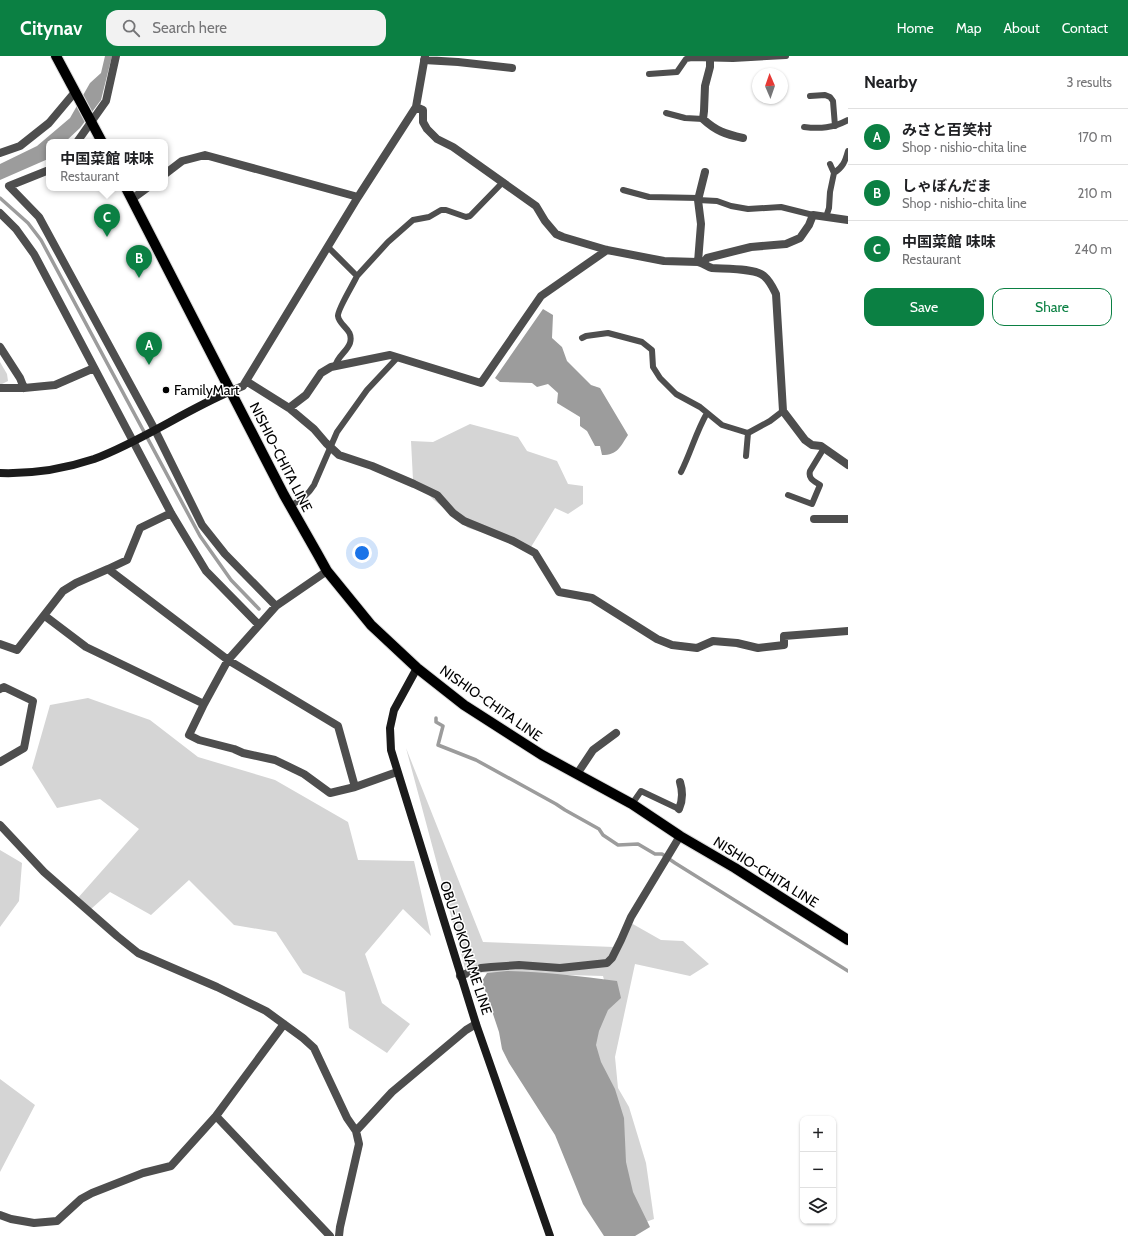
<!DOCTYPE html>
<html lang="en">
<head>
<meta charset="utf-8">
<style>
  body { margin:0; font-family:Cabin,"Noto Sans JP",sans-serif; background:#f2f2f2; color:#202124 }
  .controls { position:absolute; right:12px; bottom:12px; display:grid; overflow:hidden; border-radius:8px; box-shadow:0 1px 3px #0004 }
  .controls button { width:36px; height:36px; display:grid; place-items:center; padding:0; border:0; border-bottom:1px solid #e0e0e0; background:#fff; color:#202124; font:20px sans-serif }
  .compass { position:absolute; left:752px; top:12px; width:36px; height:36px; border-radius:50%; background:#fff; box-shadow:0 1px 3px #0004; rotate:358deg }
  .you { position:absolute; left:362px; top:497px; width:14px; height:14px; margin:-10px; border:3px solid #fff; border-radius:50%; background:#1a73e8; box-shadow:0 0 0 6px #1a73e833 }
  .badge { display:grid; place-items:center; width:26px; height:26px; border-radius:50%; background:#0b8043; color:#fff; font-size:13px; font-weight:700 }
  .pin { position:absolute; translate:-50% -33px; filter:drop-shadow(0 1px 2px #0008) }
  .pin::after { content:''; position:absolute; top:21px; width:14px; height:12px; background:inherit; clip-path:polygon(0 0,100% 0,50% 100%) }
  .popup { position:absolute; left:46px; top:83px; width:122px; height:52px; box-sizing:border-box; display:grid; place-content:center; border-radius:8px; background:#fff; filter:drop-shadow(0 1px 3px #0005); font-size:13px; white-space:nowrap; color:#757577 }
  .popup b { font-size:15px; color:#202124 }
  .popup::after { content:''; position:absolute; left:50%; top:100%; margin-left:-8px; border:8px solid transparent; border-top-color:#fff }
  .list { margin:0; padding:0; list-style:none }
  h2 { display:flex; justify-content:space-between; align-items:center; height:52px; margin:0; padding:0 16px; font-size:17px }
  h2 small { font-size:13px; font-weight:400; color:#757577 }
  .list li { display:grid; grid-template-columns:26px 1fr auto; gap:12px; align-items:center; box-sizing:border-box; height:56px; padding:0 16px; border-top:1px solid #e0e0e0 }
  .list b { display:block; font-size:15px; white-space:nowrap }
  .list p { margin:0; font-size:13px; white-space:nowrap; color:#757577 }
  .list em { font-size:13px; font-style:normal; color:#757577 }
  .actions { display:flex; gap:8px; padding:12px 16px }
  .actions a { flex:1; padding:9px 0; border:1px solid #0b8043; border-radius:12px; text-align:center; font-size:14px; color:#0b8043 }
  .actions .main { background:#0b8043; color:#fff }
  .icon { flex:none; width:22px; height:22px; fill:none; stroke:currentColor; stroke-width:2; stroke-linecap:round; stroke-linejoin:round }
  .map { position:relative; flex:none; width:848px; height:1180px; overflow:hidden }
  header { display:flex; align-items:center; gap:24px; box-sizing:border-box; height:56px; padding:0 20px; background:#0b8043; color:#fff }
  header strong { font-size:19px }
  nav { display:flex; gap:22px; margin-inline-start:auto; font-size:14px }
  .search { width:280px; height:36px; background:#f2f2f2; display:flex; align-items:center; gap:10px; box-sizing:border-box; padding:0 14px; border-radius:12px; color:#757577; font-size:15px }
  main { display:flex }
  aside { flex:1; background:#fff }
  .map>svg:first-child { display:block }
</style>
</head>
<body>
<header>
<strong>Citynav</strong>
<div class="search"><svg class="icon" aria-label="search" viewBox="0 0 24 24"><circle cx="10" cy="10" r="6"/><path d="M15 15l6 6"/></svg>Search here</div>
<nav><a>Home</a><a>Map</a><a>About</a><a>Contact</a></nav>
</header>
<main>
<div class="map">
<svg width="848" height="1180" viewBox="0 0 848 1180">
  <rect width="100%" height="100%" fill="#fff"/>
  <path fill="#d5d5d5" d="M 0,306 L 7,318 L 8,325 L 0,329 Z
    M 470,368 L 518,381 L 527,395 L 557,405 L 568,428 L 583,430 L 583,448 L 568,458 L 555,452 L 531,491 L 468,472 L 434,444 L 413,424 L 411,385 L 433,386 Z
    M 88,642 L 150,664 L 198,701 L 275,724 L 348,766 L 358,804 L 414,805 L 431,880 L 403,853 L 365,898 L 382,947 L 410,968 L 387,997 L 349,972 L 345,936 L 303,917 L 276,876 L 234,869 L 189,824 L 151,859 L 110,836 L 91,853 L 77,843 L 139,773 L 100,743 L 57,752 L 32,712 L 50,649 Z
    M 406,692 L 483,886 L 614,891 L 631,867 L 661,884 L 683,885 L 709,908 L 690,920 L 635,908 L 615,1001 L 618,1032 L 629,1051 L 646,1107 L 654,1163 L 643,1167 L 616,1100 L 590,977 L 607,935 L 603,920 L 466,916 Z
    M 0,794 L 22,807 L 19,845 L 0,871 Z
    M 0,1023 L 35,1049 L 0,1116 Z"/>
  <path fill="#9c9c9c" d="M 105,0 L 112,0 L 101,44 L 80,72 L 65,86 L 49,86 L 49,101 L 48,103 L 0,124 L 0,108 L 37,90 L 70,62 L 90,27 L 101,17 Z
    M 543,253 L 553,259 L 552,282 L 562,291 L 567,305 L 591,329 L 600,332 L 628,379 C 620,391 618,399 602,399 L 600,390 L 595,390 L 587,375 L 580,370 L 580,361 L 557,347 L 558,337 L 548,328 L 537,331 L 532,327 L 500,326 L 495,322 Z
    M 507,915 C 544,916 580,920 617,925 L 621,942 L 608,954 L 599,975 L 596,989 L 601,1006 L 615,1033 L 624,1062 L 626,1106 L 633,1136 L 650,1171 L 635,1180 L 604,1180 L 583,1148 L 555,1079 L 509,1007 L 502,993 L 499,976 L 482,925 L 487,917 Z"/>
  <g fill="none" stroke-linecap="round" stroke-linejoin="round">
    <path stroke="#9c9c9c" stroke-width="3.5" d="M 0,142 L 28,167 L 41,184 L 200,480 L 231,524 L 259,553
      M 436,662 L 436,666 L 443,670 L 438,689 L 476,704 L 556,748 L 565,754 L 599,773 L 603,779 L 618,789 L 638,788 L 655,798 L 662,798 L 675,807 L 848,915"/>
    <defs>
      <path id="primary" d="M 56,0 L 102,86
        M 126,132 L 284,439 L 317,497 L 327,515 L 371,569 L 417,612 L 464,649 L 542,699 L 632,748 L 680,780 L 735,812 L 848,884"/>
    </defs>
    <use href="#primary" stroke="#dbdbdb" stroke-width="12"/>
    <path stroke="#4e4e4e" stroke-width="6" d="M 649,18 L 677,16 L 686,3 L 692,2 L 733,3 L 786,0
      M 810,40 L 825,39 L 830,41 L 833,45 L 835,70
      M 666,57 L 685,62 L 703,63
      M 804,71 C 820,73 833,72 848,64
      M 834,117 C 843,111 845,106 848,95
      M 623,134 L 649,141 L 699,142
      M 698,144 L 717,145 L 731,150 L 748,153 L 781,151 L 813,159
      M 826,161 L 829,152 L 830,136 L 834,117 L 830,108
      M 328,191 L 357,220 L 388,186 L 413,164 L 429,161 L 441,154 L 446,154 L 466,161 L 470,160 L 503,126
      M 582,282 L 586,280 L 608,277 L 642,286 L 652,294 L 653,311 L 660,322 L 676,338 L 700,351 L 722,369 L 748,377
      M 335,311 C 337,300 347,296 350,287 C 354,273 339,270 338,260 C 337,254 354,227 357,220
      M 746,400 L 748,377 L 770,365 L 783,355
      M 681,416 C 691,396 696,376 707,357
      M 788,439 L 812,448 L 820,429 C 814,425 808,423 810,415 L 824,392
      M 290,450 C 301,444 308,439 314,429 L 337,376 L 367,334 L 397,302
      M 632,748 L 641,735 L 679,753"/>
    <path stroke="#4e4e4e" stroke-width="8" d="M 710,0 L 710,11 L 705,30 L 704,55 L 703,63 C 716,75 725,78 743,82
      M 424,4 L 458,6 L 512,12
      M 416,51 L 423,54 L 423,66 L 427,73 L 437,83 L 453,91 L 536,150 L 545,165 L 556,178 L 563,181 L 607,194 L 664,205 L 698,206 C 704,207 707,211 712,212 C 725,213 755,212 764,220 C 770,225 773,232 776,238 L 783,355 L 805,384 L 812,389 L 821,390 L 848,409
      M 77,86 L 106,45 L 116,0
      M 0,97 L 20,90 L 49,67 L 75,36
      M 49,114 L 9,130 L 39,161 L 155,374 L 202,469 L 225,498 L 276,550
      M 165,118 L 182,105 L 205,99 L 358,141
      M 132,143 L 147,132
      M 0,157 L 16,173 L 34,198 L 171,457 L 206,515 L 259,569
      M 698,206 L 701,168 L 698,144 L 705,116
      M 703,207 L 707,202 L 751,191 L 786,188 L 800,182 L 809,169 L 813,159 L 848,164
      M 0,291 L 20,322 L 24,332
      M 246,325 L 289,352 L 314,373 L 326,387 L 339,399 L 372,410 L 414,428 L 437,439 L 453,457 L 464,465 L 513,485 L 535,497 L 559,536 L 592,542 L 657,583 L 672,589 L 697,592 L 713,585 L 737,587 L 758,592 L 784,589 L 784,580 L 848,575
      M 0,332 L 24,332 L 55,329 L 94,312
      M 231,335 L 243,330 L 246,325 L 358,141 L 416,51 L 425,0
      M 289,352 L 306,339 L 321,317 L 331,311 L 390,299 L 481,327 L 541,240 L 607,194
      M 814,463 L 848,463
      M 108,513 L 127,504 L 140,472 L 171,457
      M 327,515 L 276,550 L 228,604 L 204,648 L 189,679 L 199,684 L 234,693 L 243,697 L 275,704 L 304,718 L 330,737 L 355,731 L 397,716
      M 45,560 L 86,591 L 204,648
      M 0,588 L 17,594 L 63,535 L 76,527 L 108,513 L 228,604 L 338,670 L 355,731
      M 0,633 L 4,631 L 33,645 L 24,692 L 0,706
      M 577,718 L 593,694 L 616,677
      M 679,753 C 683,744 683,736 680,726
      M 0,769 L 44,816 L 117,880 L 138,897 L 217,931 L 266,955 L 303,982 L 314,992 L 347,1062 L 356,1075 L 359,1088 L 340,1171 L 339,1180
      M 460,920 L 481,912 L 491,911 L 519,909 L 560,912 L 607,907 L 612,902 L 621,884 L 631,861 L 680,780
      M 216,1060 L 330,1180
      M 356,1075 L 392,1036 L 466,974 L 476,968
      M 0,1159 L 11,1163 L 34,1167 L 57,1165 L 81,1143 L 92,1137 L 143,1117 L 171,1110 L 216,1060 L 284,968"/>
    <path stroke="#1b1b1b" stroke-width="8" d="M 0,417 C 32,418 64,413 94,403 C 142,385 184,355 231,335
      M 417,612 L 394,654 L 390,672 L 391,694 L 476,968 L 550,1180"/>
    <use href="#primary" stroke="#000" stroke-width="10"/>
  </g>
  <circle fill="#000" stroke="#fff" stroke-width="1.5" cx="166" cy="334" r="4"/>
  <g text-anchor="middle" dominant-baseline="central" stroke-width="3" stroke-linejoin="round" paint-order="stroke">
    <g font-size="14" fill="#000" stroke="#fff" text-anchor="start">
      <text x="174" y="334">FamilyMart</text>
    </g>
    <g font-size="14" fill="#000" stroke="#fff">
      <text transform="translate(281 401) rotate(63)">NISHIO-CHITA LINE</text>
      <text transform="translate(491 647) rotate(35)">NISHIO-CHITA LINE</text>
      <text transform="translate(766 816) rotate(32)">NISHIO-CHITA LINE</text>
      <text transform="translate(466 892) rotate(72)">OBU-TOKONAME LINE</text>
    </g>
  </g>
</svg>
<div class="controls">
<button>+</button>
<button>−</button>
<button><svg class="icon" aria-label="layers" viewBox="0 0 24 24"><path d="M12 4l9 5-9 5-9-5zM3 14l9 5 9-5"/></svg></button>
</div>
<svg class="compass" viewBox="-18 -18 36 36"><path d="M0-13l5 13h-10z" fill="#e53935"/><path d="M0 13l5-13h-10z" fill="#757577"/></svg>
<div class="you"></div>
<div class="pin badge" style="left:149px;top:309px">A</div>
<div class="pin badge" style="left:139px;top:222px">B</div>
<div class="pin badge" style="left:107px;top:181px">C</div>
<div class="popup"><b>中国菜館 味味</b>Restaurant</div>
</div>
<aside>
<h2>Nearby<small>3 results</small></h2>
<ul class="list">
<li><span class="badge">A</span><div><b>みさと百笑村</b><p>Shop · nishio-chita line</p></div><em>170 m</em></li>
<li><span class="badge">B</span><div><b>しゃぼんだま</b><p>Shop · nishio-chita line</p></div><em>210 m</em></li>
<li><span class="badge">C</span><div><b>中国菜館 味味</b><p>Restaurant</p></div><em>240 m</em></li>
</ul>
<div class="actions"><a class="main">Save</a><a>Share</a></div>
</aside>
</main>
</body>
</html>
